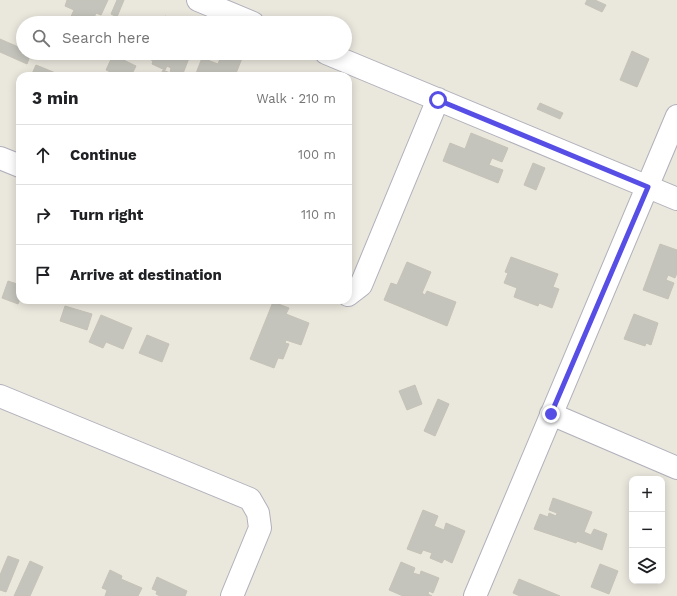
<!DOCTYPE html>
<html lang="en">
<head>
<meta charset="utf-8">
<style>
  body { margin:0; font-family:"Work Sans",sans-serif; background:#f6f6f6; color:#202124 }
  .controls { position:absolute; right:12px; bottom:12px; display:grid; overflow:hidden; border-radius:8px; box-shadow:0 2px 10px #0003 }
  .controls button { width:36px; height:36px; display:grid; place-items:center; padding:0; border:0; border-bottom:1px solid #e0e0e0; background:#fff; color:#202124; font:20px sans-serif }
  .stop { position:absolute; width:12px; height:12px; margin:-9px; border:3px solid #574ee5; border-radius:50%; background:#fff }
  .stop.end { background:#574ee5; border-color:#fff; box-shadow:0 1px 4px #0008 }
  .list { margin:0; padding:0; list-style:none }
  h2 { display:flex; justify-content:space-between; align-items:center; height:52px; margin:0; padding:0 16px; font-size:17px }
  h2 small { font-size:13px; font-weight:400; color:#757577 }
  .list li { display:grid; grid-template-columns:26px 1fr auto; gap:12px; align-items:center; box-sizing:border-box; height:60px; padding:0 16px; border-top:1px solid #e0e0e0 }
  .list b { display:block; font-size:15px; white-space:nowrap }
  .list em { font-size:13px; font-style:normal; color:#757577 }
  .icon { flex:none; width:22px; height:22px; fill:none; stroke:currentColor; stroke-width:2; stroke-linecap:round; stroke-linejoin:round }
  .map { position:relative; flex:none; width:677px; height:596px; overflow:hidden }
  .search { position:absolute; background:#fff; box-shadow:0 2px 10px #0003; left:16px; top:16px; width:336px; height:44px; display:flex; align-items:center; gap:10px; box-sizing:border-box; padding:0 14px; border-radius:22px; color:#757577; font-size:15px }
  .panel { position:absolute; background:#fff; box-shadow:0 2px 10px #0003; left:16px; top:72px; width:336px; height:232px; border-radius:12px }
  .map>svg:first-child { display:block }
</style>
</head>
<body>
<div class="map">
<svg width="677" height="596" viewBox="0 0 677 596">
  <rect width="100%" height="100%" fill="#eae7dd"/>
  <path fill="#c5c4bc" stroke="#c5c3b7" d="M 67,0 L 108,0 L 101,15 L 96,13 L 92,23 L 68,23 L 74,10 L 65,6 Z
    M 117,0 L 124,0 L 117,17 L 111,14 Z
    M 587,0 L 595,0 L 606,5 L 602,12 L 585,4 Z
    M 165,16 L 182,23 L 162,23 Z
    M 0,39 L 23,49 L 23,53 L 31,53 L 27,64 L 0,52 Z
    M 632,51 L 649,59 L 637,87 L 620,80 Z
    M 150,53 L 191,53 L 182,76 L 160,76 L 163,70 L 170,73 L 171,68 L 167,66 L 165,70 L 152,64 L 153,61 L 148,58 Z
    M 222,53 L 244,53 L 235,76 L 195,76 L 202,58 L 218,64 Z
    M 113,55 L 136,66 L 131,76 L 119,76 L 106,70 Z
    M 36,65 L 63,76 L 31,76 Z
    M 540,103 L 563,113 L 560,119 L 537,109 Z
    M 471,133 L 508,148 L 502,162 L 492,158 L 489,165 L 503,170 L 498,183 L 443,161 L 450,143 L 465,149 Z
    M 533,163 L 545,168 L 536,190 L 524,185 Z
    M 660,244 L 677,250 L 677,273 L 675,278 L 668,275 L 666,280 L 674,283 L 668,299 L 643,290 Z
    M 511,257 L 558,274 L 553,287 L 559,289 L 552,308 L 539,303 L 538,306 L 514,297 L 517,288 L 504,283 L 508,273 L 505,272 Z
    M 407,262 L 431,272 L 422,293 L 425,295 L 427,291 L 456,302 L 447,326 L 384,300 L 391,283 L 397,285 Z
    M 8,281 L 20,285 L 20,299 L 18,304 L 2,298 Z
    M 273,302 L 289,308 L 286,314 L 309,323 L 301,345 L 286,340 L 285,343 L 289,344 L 283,359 L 278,358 L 274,368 L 250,359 Z
    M 65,306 L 92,314 L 87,330 L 60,321 Z
    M 634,314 L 658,323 L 651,345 L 646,343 L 645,346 L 624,339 Z
    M 101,315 L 132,328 L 123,349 L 106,342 L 103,348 L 89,342 Z
    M 147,335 L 169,344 L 162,362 L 139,353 Z
    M 415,385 L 422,404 L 407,410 L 399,391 Z
    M 438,399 L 449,404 L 435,436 L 424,431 Z
    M 553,498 L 592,512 L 584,532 L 591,535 L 594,529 L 607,534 L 602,550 L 577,541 L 576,543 L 534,529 L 540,514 L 548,517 L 549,513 L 556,516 L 557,513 L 549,510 Z
    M 423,510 L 438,516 L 434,526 L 444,530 L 446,523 L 465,531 L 452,563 L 444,559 L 442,563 L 430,558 L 432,553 L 423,550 L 421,554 L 407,549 Z
    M 8,556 L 19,560 L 6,592 L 0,590 L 0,575 Z
    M 30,561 L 43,567 L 30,596 L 14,596 Z
    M 401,562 L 415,568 L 413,573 L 420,575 L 421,571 L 439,578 L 433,593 L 429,591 L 428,594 L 432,596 L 403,596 L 389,590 Z
    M 600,564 L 618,571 L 609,594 L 591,587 Z
    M 110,570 L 122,576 L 121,579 L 142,588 L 138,596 L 105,596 L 107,590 L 102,588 Z
    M 157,577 L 187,591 L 185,596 L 160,596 L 156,594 L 157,591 L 152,589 Z
    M 519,579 L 560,596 L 520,596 L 513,593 Z"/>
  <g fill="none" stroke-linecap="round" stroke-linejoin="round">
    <defs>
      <path id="minor" d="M 198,0 L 253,23
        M 326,53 L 677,199
        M 0,158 L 20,166
        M 348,295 L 361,285 L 438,99
        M 0,396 L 250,499 L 258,513 L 260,528 L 232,596
        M 551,414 L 677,468
        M 475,596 L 677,116"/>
    </defs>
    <use href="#minor" stroke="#b1b0bb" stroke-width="24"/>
    <use href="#minor" stroke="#fff" stroke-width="22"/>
  </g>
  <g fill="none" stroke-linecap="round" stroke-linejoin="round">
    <path stroke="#574ee5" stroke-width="5" d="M 438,100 L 648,187 L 551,414"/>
  </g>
</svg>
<div class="controls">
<button>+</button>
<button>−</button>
<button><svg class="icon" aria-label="layers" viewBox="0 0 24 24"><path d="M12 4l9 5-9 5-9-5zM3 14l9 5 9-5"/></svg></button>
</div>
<div class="stop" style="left:438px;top:100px"></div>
<div class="stop end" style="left:551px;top:414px"></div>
<div class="search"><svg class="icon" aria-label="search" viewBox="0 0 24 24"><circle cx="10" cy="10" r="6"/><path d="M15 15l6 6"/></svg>Search here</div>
<section class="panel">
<h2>3 min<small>Walk · 210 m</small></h2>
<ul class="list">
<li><svg class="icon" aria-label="ahead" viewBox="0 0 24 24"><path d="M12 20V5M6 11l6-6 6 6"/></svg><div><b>Continue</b></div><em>100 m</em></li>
<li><svg class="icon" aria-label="right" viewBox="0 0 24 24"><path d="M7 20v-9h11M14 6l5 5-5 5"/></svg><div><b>Turn right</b></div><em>110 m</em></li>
<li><svg class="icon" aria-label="arrive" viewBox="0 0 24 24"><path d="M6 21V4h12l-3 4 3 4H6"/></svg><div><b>Arrive at destination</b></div></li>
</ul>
</section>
</div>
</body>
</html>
